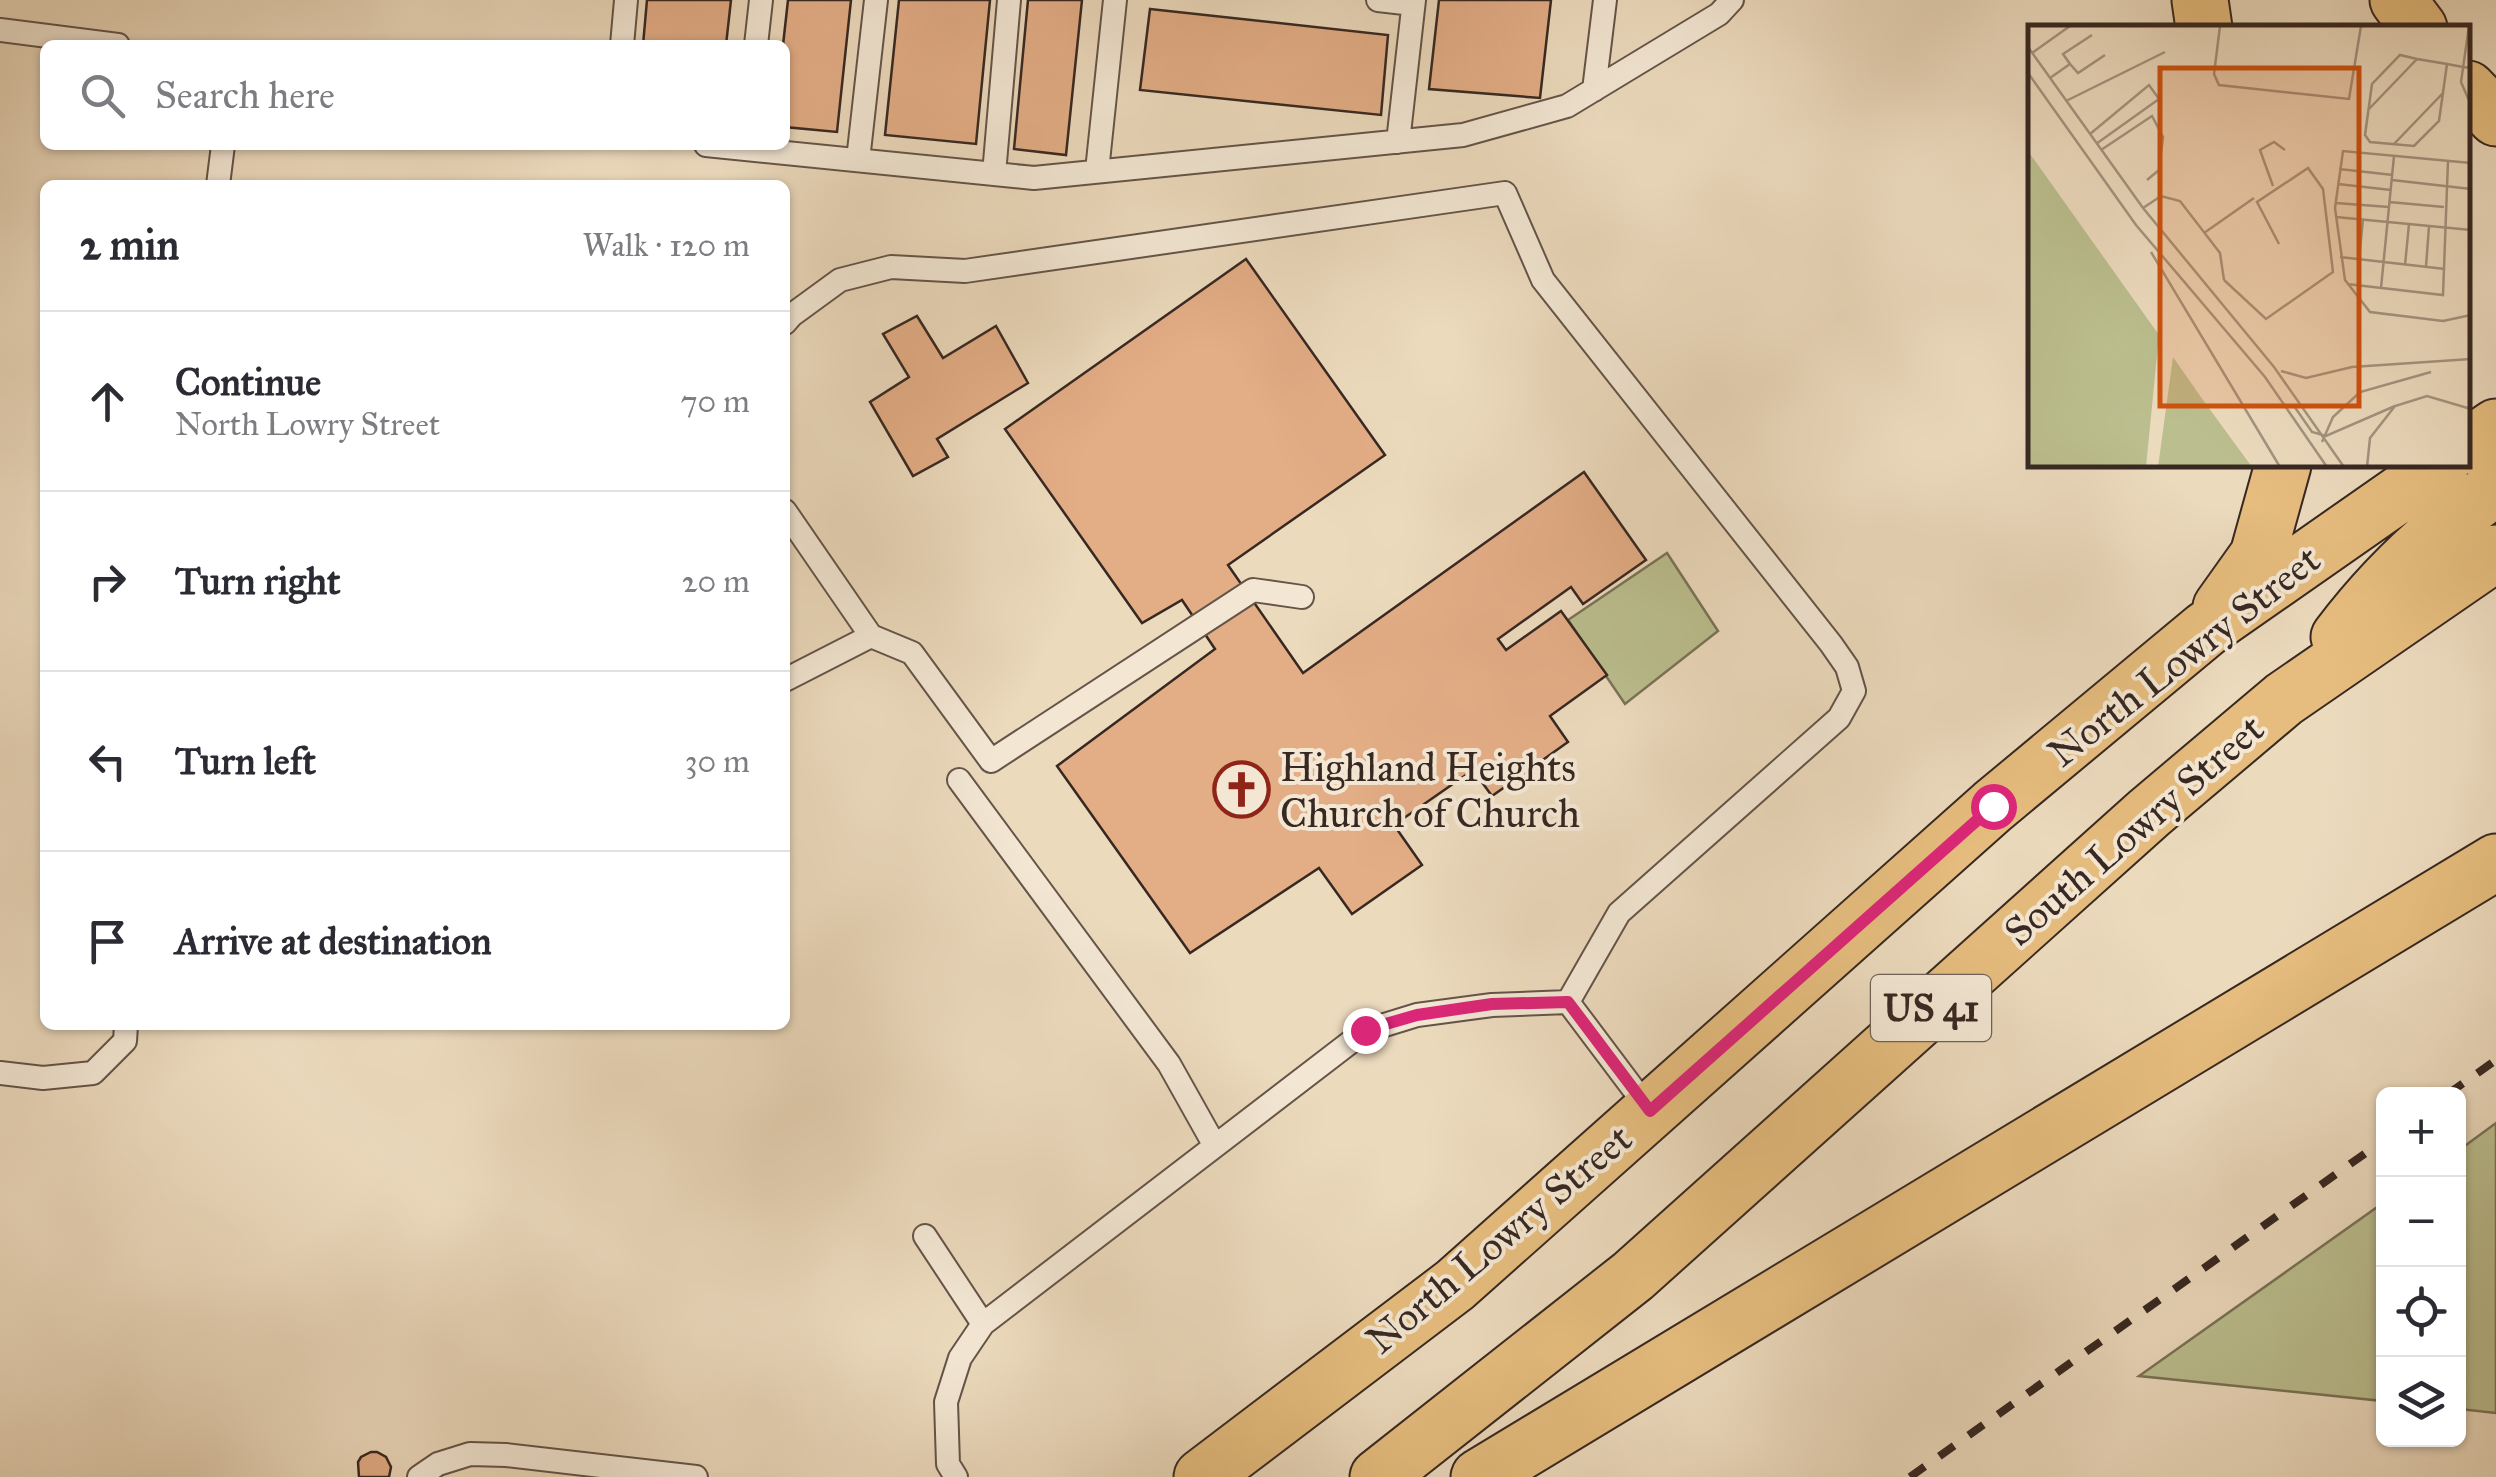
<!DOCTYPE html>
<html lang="en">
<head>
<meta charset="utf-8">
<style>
  body { margin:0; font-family:"IM FELL Great Primer",serif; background:#f2f2f3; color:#2b2b33 }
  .controls { position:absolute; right:30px; bottom:30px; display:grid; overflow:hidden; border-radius:15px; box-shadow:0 2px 8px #0004 }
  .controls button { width:90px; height:90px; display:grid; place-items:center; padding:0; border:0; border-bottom:2px solid #e1e1e2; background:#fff; color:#2b2b33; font:50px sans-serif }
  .stop { position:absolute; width:30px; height:30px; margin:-22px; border:8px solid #db2777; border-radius:50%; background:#fff }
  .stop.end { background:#db2777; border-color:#fff; box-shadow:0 2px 10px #0008 }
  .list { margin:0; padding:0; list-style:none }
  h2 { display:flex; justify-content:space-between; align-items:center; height:130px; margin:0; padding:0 40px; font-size:42px }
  h2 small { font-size:32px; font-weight:400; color:#7c7c81 }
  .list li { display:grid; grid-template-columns:65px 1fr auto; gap:30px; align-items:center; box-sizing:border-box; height:180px; padding:0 40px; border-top:2px solid #e1e1e2 }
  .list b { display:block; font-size:38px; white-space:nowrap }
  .list p { margin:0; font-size:32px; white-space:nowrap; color:#7c7c81 }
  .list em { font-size:32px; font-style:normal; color:#7c7c81 }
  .icon { flex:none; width:55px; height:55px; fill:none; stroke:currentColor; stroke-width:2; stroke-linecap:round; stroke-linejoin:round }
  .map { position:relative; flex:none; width:2496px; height:1477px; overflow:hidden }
  .search { position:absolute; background:#fff; box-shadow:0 2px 8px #0004; left:40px; top:40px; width:750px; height:110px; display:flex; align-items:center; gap:25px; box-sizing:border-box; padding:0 35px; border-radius:15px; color:#7c7c81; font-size:38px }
  .panel { position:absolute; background:#fff; box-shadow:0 2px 8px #0004; left:40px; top:180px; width:750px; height:850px; border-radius:15px }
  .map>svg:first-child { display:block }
</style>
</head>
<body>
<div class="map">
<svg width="2496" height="1477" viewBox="0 0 2496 1477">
  <rect width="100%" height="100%" fill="#ecdabd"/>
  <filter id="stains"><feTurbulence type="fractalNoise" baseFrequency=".002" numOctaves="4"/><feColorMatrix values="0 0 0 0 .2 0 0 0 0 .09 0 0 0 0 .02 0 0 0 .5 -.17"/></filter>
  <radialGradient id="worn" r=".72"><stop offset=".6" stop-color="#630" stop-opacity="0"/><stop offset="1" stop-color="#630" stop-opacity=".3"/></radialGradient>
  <path fill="#bbbe8e" stroke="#797358" stroke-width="2.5" d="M 1667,553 L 1718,631 L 1625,704 L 1568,620 Z
    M 2496,1123 L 2496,1413 L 2459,1409 L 2458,1151 Z
    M 2383,1203 L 2383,1401 L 2139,1376 Z"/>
  <path fill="#e3ad86" stroke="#372822" stroke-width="2.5" d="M 647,0 L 731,0 L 726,45 L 643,45 Z
    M 788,0 L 851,0 L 837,132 L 785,127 L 783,45 Z
    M 899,0 L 990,0 L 976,144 L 885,135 Z
    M 1028,0 L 1082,0 L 1066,155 L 1014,149 Z
    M 1439,0 L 1551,0 L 1540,98 L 1429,89 Z
    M 1150,9 L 1388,35 L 1381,115 L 1140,90 Z
    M 1246,259 L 1385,455 L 1228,565 L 1303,673 L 1584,472 L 1646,560 L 1583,604 L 1571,587 L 1498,639 L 1506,650 L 1561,611 L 1607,675 L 1550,716 L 1568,742 L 1492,796 L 1473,770 L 1394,825 L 1422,865 L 1352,914 L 1319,868 L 1190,953 L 1057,766 L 1215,649 L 1182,600 L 1142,623 L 1005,429 Z
    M 1246,259 L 1385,455 L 1228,565 L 1303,673 L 1584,472 L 1646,560 L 1583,604 L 1571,587 L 1498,639 L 1506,650 L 1561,611 L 1607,675 L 1550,716 L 1568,742 L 1492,796 L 1473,770 L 1394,825 L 1422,865 L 1352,914 L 1319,868 L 1190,953 L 1057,766 L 1215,649 L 1182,600 L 1142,623 L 1005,429 Z
    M 917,316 L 943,358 L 996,326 L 1028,383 L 937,439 L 948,457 L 913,476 L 870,402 L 909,377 L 883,334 Z
    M 371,1452 L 377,1452 L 386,1457 L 391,1467 L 389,1477 L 359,1477 L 358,1462 L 361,1457 Z"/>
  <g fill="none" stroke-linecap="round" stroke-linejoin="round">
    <defs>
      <path id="service" d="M 1378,0 L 1413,4
        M 0,30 L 118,45
        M 622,45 L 626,0
        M 756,45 L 761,0
        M 1594,90 L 1605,0
        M 1398,142 L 1414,0
        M 706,145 L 1034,178 L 1463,135 L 1567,106 L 1719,14 L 1732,0
        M 858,160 L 876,0
        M 1097,171 L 1115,0
        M 994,174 L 1009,0
        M 218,185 L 223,145
        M 785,323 L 792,315 L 840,280 L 891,267 L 965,271 L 1505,193 L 1543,280 L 1831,644 L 1847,667 L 1854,691 L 1839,718 L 1619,913 L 1568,1002
        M 785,511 L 871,636 L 912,653 L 991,761 L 1253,590 L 1302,597
        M 785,680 L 871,636
        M 959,780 L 1169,1064 L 1215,1146
        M 1568,1002 L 1650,1111
        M 0,1073 L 43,1078 L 93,1073 L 125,1041 L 126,1025
        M 925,1236 L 983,1324
        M 419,1477 L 438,1464 L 470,1454 L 506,1455 L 696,1477
        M 956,1477 L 948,1464 L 946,1402 L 960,1358 L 983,1324 L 1365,1031 L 1417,1015 L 1492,1005 L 1568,1002"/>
      <path id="primary" d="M 2200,0 L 2204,28
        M 2398,0 L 2419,28
        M 2468,89 L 2496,118
        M 2468,446 L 2496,427
        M 2221,607 L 2258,555 L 2283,465
        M 2339,637 C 2382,580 2437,528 2496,488
        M 1202,1477 L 1455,1285 L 1993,806 L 2206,629 L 2441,465
        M 1378,1477 L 1633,1276 L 2149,813 L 2284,699 L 2496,553
        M 1479,1477 L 2496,862"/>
    </defs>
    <use href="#service" stroke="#645449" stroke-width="26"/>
    <use href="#primary" stroke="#372822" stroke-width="59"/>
    <use href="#service" stroke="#f3e7d4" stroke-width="22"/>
    <use href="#primary" stroke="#e6bd7e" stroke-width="55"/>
    <path stroke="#372822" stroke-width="8" stroke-dasharray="18 18" stroke-linecap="butt" d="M 2448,1094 L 2496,1060
      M 1910,1477 L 2384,1140"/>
  </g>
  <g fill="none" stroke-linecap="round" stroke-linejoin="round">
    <path stroke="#db2777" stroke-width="12" d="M 1365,1030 L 1417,1015 L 1492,1004 L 1568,1002 L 1650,1111 L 1993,806"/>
  </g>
  <defs>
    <symbol id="church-ring" viewBox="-11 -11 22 22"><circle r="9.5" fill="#f3e7d4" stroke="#8f2418" stroke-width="1.5"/><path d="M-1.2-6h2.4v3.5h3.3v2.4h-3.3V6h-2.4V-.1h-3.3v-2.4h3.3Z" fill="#8f2418"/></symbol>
  </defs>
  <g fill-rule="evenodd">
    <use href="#church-ring" x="1210" y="758" width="63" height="63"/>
  </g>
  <g text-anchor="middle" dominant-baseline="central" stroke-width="8" stroke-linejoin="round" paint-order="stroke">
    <rect fill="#f3e7d4" stroke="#6f6157" stroke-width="2.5" x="1871" y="975" width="120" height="66" rx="8"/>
    <g font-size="38" font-weight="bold" fill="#372822">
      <text x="1931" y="1008">US 41</text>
    </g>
    <g font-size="40" fill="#372822" stroke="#f3e7d4">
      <text transform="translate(2184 656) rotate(-38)">North Lowry Street</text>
      <text transform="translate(2134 830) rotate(-41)">South Lowry Street</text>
      <text transform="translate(1499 1239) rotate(-40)">North Lowry Street</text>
    </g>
    <g font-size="40" fill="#372822" stroke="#f3e7d4" text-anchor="start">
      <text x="1280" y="767">Highland Heights<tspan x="1280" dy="46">Church of Church</tspan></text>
    </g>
  </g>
  <g transform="translate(2028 25)">
    <rect width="442" height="442" fill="#ecdabd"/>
    <path d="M 0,126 L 131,310 L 118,442 L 0,441 ZM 145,332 L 175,375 L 224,442 L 130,442 Z" fill="#bbbe8e"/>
    <path fill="none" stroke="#a4937f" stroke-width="2.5" d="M 192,1 L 186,49 L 191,60 L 321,74 L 333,1M 441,1 L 433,57 L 443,80M 0,22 L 115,183 L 246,342 L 316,442M 4,28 L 42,1M 42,39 L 50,48 L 77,30M 419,39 L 411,96 L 386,121 L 342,117 L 337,110 L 344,59 L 372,30 L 389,34 L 419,39 L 435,42 L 443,43M 0,48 L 108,200 L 237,352 L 299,442M 22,53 L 42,39 L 35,29 L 64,10M 38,76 L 137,27M 340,85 L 389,34M 62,109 L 121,60 L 131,74 L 68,119M 366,119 L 415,68M 73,125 L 124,91 L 135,112 L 131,145 L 119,155M 443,138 L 315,126 L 307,183 L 317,255 L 342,287 L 415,296 L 443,290M 311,144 L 365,150M 364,155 L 443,164M 310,159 L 363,165M 245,161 L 232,125 L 246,117 L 257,125M 361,177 L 416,182M 308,178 L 361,182M 115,183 L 133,171 L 152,176 L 192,228 L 196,255M 308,192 L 443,205M 176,208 L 226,173M 123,227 L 252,442M 312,232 L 417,244M 331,234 L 335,194M 377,240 L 381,199M 398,242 L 401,201M 196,255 L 238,294 L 305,247 L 295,164 L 280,143 L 229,177 L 251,219M 319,259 L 415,270 L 420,136M 353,263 L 366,131M 253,346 L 278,353 L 324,342 L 443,334M 266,381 L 284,407 L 298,411 L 367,381M 294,417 L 305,392 L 332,367 L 403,347M 339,442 L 342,413 L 367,381 L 399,371 L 443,384"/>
    <path fill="#cd520f" fill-opacity="0.15" stroke="#cd520f" stroke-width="5" d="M 132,43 L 331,43 L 331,381 L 132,381 Z"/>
    <rect width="442" height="442" fill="none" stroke="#372822" stroke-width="5"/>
  </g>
  <rect width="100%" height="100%" filter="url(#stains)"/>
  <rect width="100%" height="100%" fill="url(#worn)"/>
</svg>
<div class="controls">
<button>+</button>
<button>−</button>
<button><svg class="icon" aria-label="locate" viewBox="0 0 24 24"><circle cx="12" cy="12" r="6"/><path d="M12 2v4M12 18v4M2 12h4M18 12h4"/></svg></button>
<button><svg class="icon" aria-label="layers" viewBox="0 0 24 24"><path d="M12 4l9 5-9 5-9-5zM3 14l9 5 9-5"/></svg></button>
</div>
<div class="stop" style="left:1993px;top:806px"></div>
<div class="stop end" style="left:1365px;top:1030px"></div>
<div class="search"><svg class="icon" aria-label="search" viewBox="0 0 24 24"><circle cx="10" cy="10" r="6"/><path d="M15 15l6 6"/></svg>Search here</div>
<section class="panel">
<h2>2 min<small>Walk · 120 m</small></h2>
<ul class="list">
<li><svg class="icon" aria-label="ahead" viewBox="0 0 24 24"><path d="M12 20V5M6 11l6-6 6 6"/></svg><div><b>Continue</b><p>North Lowry Street</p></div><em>70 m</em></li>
<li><svg class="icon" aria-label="right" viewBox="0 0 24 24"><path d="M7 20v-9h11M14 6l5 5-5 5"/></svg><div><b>Turn right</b></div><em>20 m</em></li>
<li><svg class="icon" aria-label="left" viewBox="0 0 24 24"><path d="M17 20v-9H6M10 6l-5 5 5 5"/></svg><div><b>Turn left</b></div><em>30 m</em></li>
<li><svg class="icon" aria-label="arrive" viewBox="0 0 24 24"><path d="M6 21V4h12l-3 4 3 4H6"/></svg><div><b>Arrive at destination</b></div></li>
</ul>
</section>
</div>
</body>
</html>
